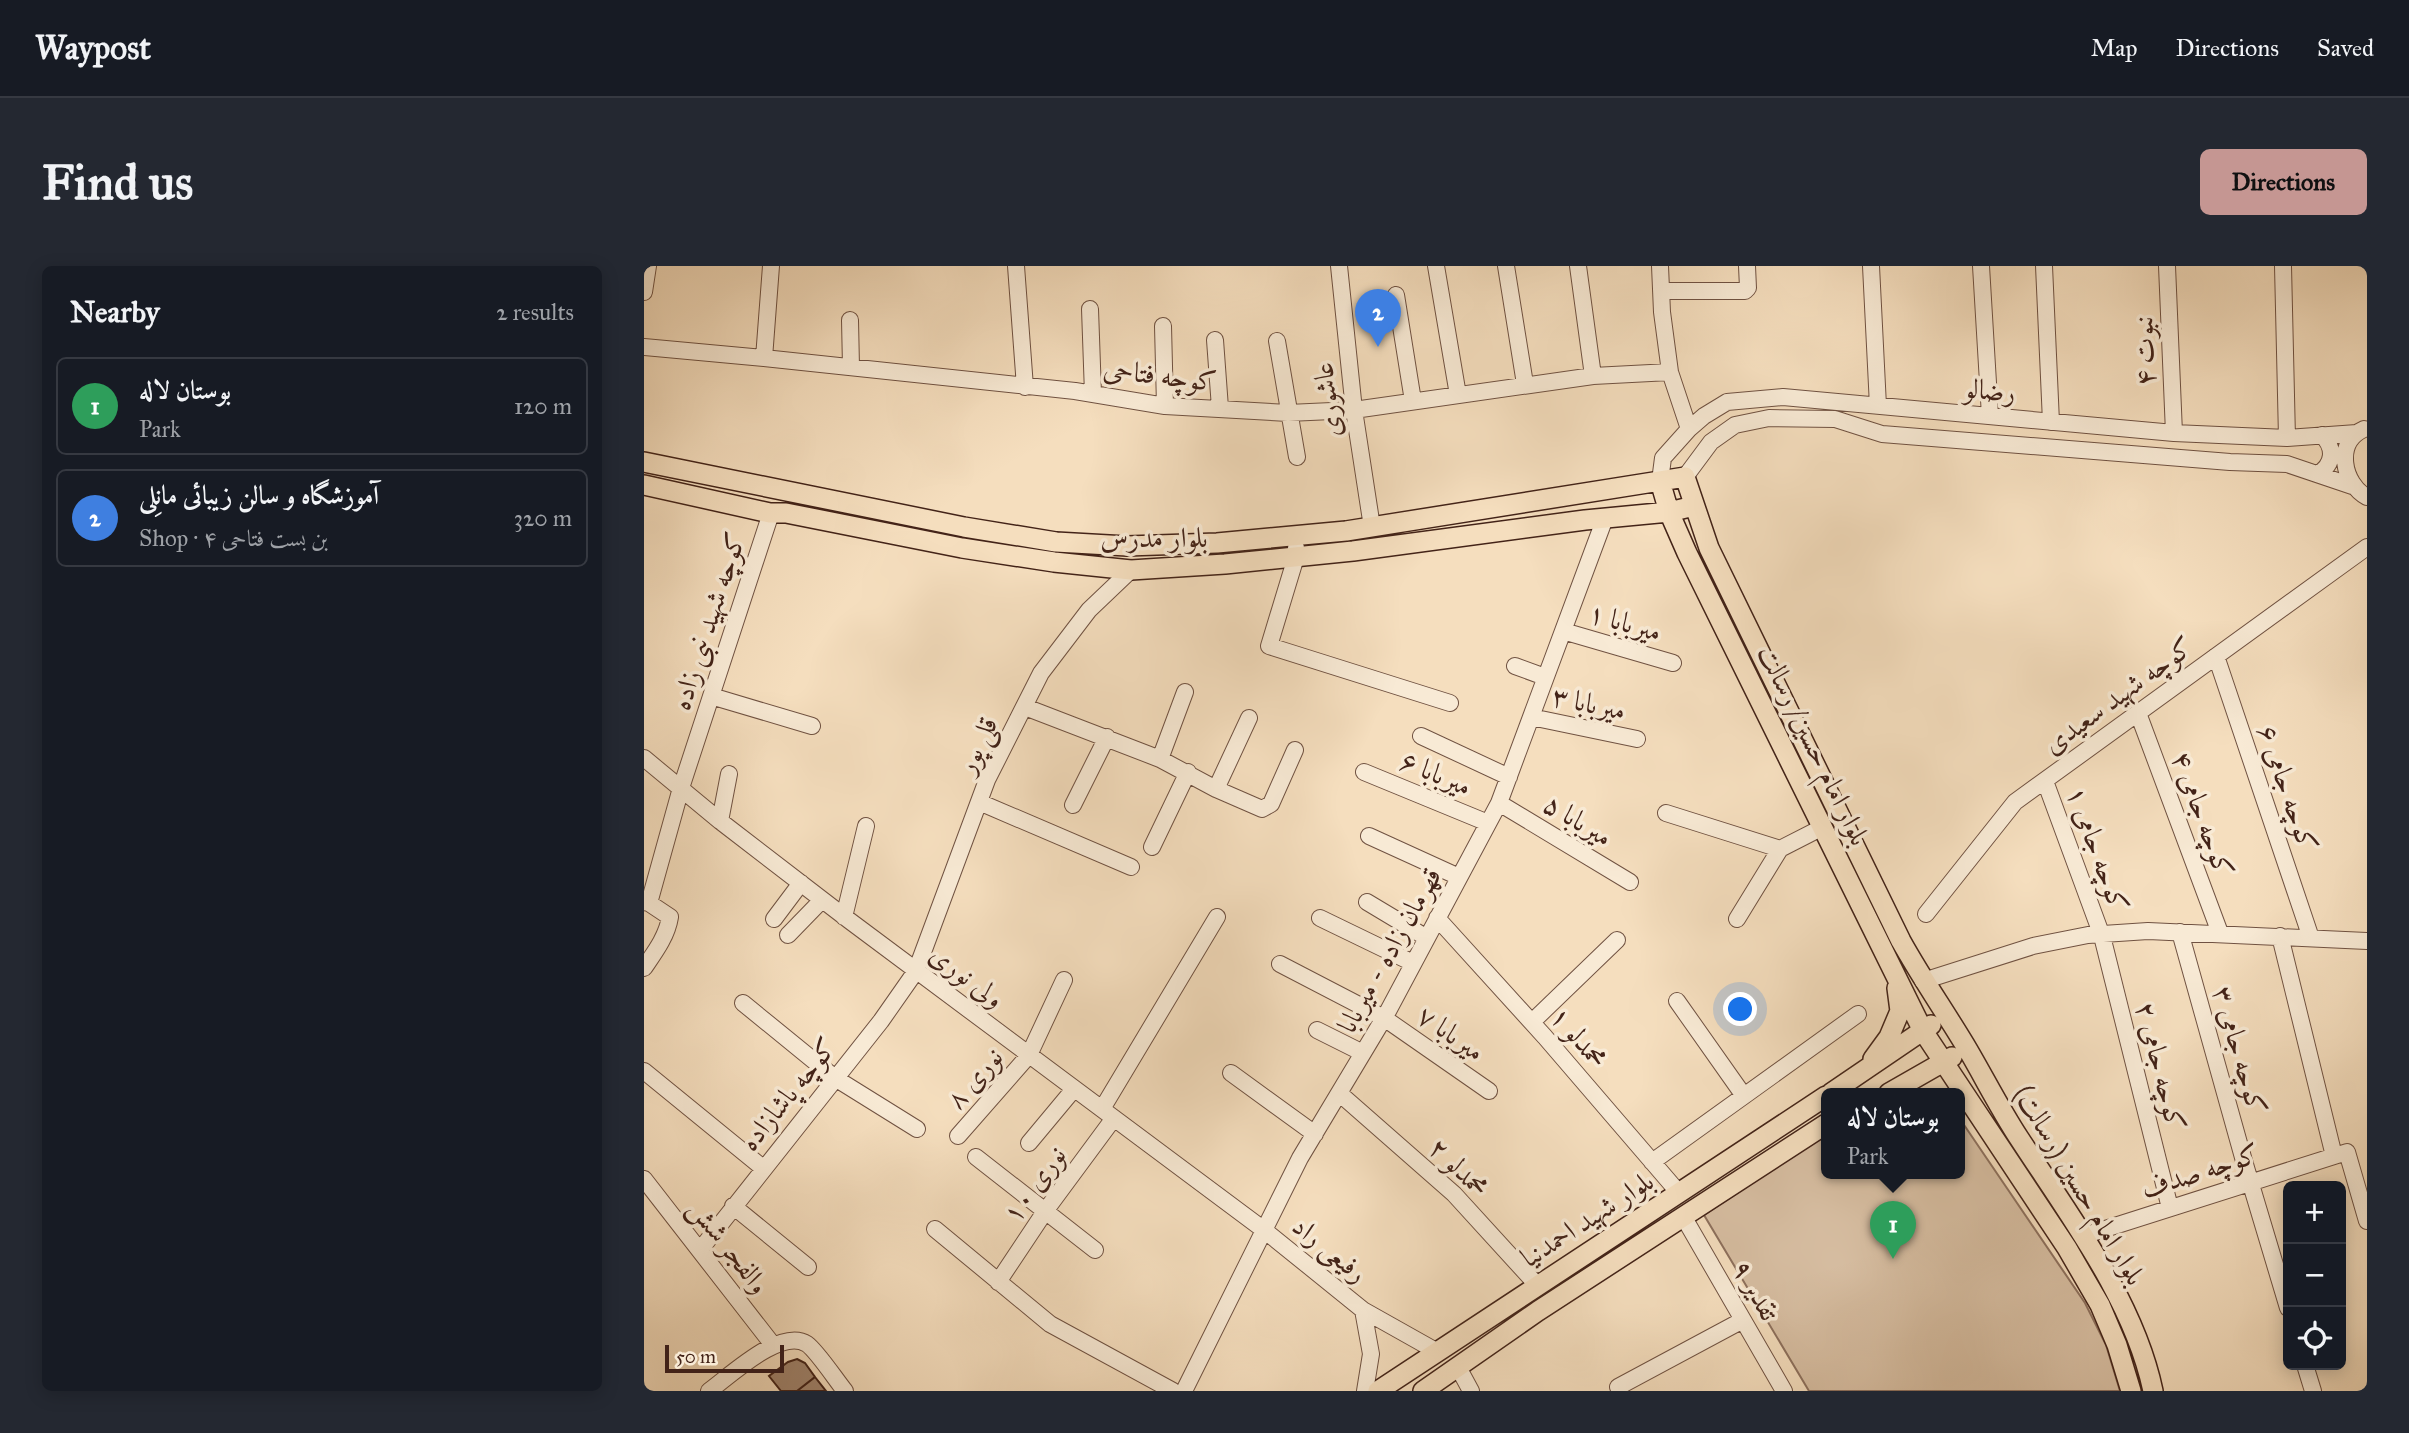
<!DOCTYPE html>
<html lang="en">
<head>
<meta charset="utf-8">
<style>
  body { margin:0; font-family:"IM FELL Great Primer",Amiri,serif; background:#242831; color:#f1f3f6 }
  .controls { position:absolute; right:21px; bottom:21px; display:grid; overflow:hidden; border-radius:10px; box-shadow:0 4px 18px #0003 }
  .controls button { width:63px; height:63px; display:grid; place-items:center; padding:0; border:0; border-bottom:2px solid #363941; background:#171b24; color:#f1f3f6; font:35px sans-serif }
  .scale { position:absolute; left:21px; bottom:18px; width:119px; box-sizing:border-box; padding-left:7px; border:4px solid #432318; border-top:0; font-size:19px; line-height:24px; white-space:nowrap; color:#432318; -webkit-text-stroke:5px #f8ead5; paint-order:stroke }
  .you { position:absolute; left:1097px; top:744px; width:24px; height:24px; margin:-18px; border:5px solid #fff; border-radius:50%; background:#1a73e8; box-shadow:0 0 0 10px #1a73e833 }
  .badge { display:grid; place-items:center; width:46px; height:46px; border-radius:50%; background:#c59692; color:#fff; font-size:23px; font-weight:700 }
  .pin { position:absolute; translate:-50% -58px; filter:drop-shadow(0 2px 4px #0008) }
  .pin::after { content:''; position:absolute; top:37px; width:24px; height:21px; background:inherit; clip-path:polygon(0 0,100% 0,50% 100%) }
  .popup { position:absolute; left:1177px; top:822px; width:144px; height:91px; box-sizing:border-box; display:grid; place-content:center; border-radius:10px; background:#171b24; filter:drop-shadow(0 2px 5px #0005); font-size:23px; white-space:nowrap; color:#9ea1a6 }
  .popup b { font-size:26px; color:#f1f3f6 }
  .popup::after { content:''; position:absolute; left:50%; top:100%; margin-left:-14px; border:14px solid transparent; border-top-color:#171b24 }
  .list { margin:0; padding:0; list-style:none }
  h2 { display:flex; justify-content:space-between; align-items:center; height:91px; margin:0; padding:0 28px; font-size:30px }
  h2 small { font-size:23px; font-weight:400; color:#9ea1a6 }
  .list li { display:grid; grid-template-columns:46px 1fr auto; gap:21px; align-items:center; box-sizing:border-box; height:98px; margin:0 14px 14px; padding:0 14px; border:2px solid #363941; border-radius:10px }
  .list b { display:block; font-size:26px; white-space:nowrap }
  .list p { margin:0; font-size:23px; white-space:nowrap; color:#9ea1a6 }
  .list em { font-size:23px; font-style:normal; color:#9ea1a6 }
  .icon { flex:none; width:38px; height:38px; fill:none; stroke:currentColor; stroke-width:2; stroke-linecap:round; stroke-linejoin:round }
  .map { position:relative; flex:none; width:1723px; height:1125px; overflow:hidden; border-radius:10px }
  header { display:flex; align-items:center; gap:42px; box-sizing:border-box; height:98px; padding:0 35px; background:#171b24; border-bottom:2px solid #363941 }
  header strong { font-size:33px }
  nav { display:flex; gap:38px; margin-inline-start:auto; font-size:24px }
  .intro { display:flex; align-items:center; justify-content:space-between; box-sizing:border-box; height:168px; padding:0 42px }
  h1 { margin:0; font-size:49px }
  .button { padding:18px 32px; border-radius:10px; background:#c59692; color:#111; font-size:24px; font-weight:700 }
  main { display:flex; gap:42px; padding:0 42px }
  aside { flex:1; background:#171b24; border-radius:10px; box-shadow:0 4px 18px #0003 }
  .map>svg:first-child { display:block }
</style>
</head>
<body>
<header>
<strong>Waypost</strong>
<nav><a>Map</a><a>Directions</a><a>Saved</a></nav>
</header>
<div class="intro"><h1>Find us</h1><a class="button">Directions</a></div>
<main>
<aside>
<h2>Nearby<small>2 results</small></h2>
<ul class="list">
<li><span class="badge" style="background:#2e9e5b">1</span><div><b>بوستان لاله</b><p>Park</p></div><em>120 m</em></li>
<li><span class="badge" style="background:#3f7fe0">2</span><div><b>آموزشگاه و سالن زیبائی مانِلی</b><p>Shop · بن بست فتاحی ۴</p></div><em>320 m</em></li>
</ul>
</aside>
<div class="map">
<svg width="1723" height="1125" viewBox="0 0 1723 1125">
  <rect width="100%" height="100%" fill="#f5debe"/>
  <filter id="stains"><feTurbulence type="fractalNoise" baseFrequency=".00286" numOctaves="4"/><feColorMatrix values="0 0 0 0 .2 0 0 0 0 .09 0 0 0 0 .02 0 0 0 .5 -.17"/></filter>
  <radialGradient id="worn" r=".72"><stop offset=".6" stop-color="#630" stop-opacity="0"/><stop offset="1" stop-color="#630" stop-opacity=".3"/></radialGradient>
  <path fill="#d7bea2" stroke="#8d705d" stroke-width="2" d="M 1316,853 L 1441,1037 L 1462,1079 L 1476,1125 L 1165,1125 L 1060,949 L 1182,868 L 1182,907 L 1316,907 Z"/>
  <path fill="#a0846e" stroke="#432318" stroke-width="2" d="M 153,1093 L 161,1097 L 171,1111 L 153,1125 L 137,1125 L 125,1110 L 144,1096 Z
    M 171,1111 L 182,1125 L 153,1125 Z"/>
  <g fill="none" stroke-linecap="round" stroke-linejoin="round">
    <defs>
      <path id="minor" d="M 372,0 L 381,121
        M 695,0 L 710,144 L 728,261
        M 792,0 L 814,129
        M 862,0 L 881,118
        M 934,0 L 949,110
        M 1016,0 L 1018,46 L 1026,106 L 1045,163
        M 1227,0 L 1234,140
        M 1337,0 L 1346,150
        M 1400,0 L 1407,156
        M 1523,0 L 1530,167
        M 1639,0 L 1643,172
        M 1017,25 L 1101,25 L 1104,22 L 1103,0
        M 0,26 L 4,0
        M 752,29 L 769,135
        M 446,43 L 449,128
        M 206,54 L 207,101
        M 519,60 L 521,140
        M 571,74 L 576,142
        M 633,75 L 653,191
        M 0,81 L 120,92 L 431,125 L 521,140 L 644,147 L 710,144 L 949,110 L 1026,106
        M 120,92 L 127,0
        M 1720,163 C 1690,176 1699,218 1723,231
        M 1674,208 C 1690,198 1691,182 1678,169
        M 1041,211 L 1067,176 L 1091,159 L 1125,152 L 1191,153 L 1238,168 L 1586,196 L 1643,198 L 1708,220
        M 1016,215 L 1019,192 L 1045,163 L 1060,150 L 1083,136 L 1139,131 L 1530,167 L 1643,172 L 1713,167
        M 652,282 L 652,291 L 625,380 L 806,437
        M 919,365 L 1029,397
        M 1572,390 L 1667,672
        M 871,400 L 901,411
        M 67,430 L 168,460
        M 381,441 L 516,493 L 572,523 L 618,543 L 627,538 L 651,484
        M 1494,447 L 1576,667
        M 887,451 L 993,473
        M 777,470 L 865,511
        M 0,492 L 76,555 L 206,655 L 620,964 L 719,1044 L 792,1085
        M 516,493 L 541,426
        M 720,506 L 844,557
        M 1401,515 L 1458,670 L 1526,942
        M 572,523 L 605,452
        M 335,536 L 487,601
        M 855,537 L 986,616
        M 429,539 L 463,471
        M 1022,547 L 1136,583
        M 76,555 L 85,508
        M 725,570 L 815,611
        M 508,581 L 544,506
        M 0,636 L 5,637 L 37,522 L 127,247
        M 723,636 L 783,672
        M 1282,648 L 1371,536 L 1723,281
        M 200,651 L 222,560
        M 676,652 L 769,697
        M 793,652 L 901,771 L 1035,927
        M 130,653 L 157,617
        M 1093,653 L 1136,583 L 1179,561
        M 1536,666 L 1600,895 L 1644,1042
        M 144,669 L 178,634
        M 1636,670 L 1690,890
        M 636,698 L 740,752 L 845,825
        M 0,702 C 11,686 23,670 26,651 L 5,637
        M 1279,715 L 1389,680 L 1444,669 L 1504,665 L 1723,675
        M 1033,735 L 1100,830
        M 99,737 L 191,812 L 273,863
        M 888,756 L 973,674
        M 673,764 L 719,787
        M 0,805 L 119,902
        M 587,807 L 671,868
        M 695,827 L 810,928 L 893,1019
        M 458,843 L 573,651
        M 314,870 L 385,789 L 420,714
        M 385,877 L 430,823
        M 332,891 L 451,984
        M 1008,896 L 1214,748
        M 0,913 L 129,1079
        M 89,940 L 164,1001
        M 1039,950 L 1140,1125
        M 291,963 L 406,1058 L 529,1125
        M 1439,970 L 1703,886 L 1723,955
        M 56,984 L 237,755 L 272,705 L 343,514 L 397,407 L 445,344 L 487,304
        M 354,1016 L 402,944 L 470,852
        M 719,1044 L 727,1088 L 721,1125
        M 1661,1099 L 1669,1125
        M 814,1101 L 827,1125
        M 65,1125 C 86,1110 137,1061 163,1078 C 173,1085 192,1114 201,1125
        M 540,1125 L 656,892 L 743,747 L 855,537 L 961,252
        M 976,1125 L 974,1121 L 1099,1054"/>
      <path id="major" d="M 0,196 L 320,261 L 412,276 L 483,280 L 573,277 L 702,265 L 1041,211 L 1065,282 L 1257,675 C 1278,713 1302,747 1324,784 C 1341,813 1356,843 1375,872 C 1425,949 1490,1034 1509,1125
        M 1016,215 L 1025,246 L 1043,287 L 1279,765 L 1423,982 L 1456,1039 L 1473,1079 L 1487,1125
        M 0,219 L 126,247 L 142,247 L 318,282 L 410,296 L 487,304 L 581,298 L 709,285 L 941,254 L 1025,246 L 1050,240
        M 1229,793 L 1245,771 L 1256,745 L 1253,722
        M 1187,827 L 1287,759
        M 1245,827 L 1308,791
        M 734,1125 L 1182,830
        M 779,1125 L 894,1045 L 1182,858"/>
    </defs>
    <use href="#minor" stroke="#705242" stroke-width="18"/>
    <use href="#major" stroke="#432318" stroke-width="22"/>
    <use href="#minor" stroke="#f8ead5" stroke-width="16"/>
    <use href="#major" stroke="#f5debe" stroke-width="19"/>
  </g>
  <g text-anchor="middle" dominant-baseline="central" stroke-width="7" stroke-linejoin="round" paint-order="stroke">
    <g font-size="28" fill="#432318" stroke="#f8ead5">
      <text transform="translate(1500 85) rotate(-92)">نبوت ۴</text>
      <text transform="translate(516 109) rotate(7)">کوچه فتاحی</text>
      <text transform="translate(1346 124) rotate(5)">رضالو</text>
      <text transform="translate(683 134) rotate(-97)">عاشوری</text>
      <text x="510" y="271">بلوار مدرس</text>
      <text transform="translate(64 355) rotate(-72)">کوچه شهید نبی زاده</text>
      <text transform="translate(981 356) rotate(16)">میربابا ۱</text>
      <text transform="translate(1474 429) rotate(-36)">کوچه شهید سعیدی</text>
      <text transform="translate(945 437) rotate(12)">میربابا ۳</text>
      <text transform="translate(333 479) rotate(-64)">قلی پور</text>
      <text transform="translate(1170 479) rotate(64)">بلوار امام حسین/ رسالت</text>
      <text transform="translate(792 507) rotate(23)">میربابا ۶</text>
      <text transform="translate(1644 522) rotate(71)">کوچه جامی ۶</text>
      <text transform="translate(1559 548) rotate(70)">کوچه جامی ۴</text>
      <text transform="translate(934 554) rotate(31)">میربابا ۵</text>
      <text transform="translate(1454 583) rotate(70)">کوچه جامی ۱</text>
      <text transform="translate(745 684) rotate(-61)">قهرمان زاده - میربابا</text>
      <text transform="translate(323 710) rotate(37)">ولی نوری</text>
      <text transform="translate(807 767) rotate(35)">میربابا ۷</text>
      <text transform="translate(935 771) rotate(49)">محمدلو ۱</text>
      <text transform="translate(1596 784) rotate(74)">کوچه جامی ۳</text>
      <text transform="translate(1517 800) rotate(76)">کوچه جامی ۲</text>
      <text transform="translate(330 812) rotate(-49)">نوری ۸</text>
      <text transform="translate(144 828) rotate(-51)">کوچه پاشازاده</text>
      <text transform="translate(815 901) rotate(44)">محمدلو ۲</text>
      <text transform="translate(1556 905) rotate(-18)">کوچه صدف</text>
      <text transform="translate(390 918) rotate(-54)">نوری ۱۰</text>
      <text transform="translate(1436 919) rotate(59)">بلوار امام حسین (رسالت)</text>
      <text transform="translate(943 953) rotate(-33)">بلوار شهید احمدنیا</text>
      <text transform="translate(85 980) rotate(52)">والفجر شش</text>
      <text transform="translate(686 983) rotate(39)">رفیعی راد</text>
      <text transform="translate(1112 1024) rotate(60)">۹ تقدیر</text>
    </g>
  </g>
  <rect width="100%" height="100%" filter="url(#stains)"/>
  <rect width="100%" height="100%" fill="url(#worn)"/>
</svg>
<div class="controls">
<button>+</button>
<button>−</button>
<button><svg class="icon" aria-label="locate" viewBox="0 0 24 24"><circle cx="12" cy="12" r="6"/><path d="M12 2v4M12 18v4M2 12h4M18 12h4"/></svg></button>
</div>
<div class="scale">50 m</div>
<div class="you"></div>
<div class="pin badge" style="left:1249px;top:993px;background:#2e9e5b">1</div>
<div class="popup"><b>بوستان لاله</b>Park</div>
<div class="pin badge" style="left:734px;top:81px;background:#3f7fe0">2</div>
</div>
</main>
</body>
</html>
